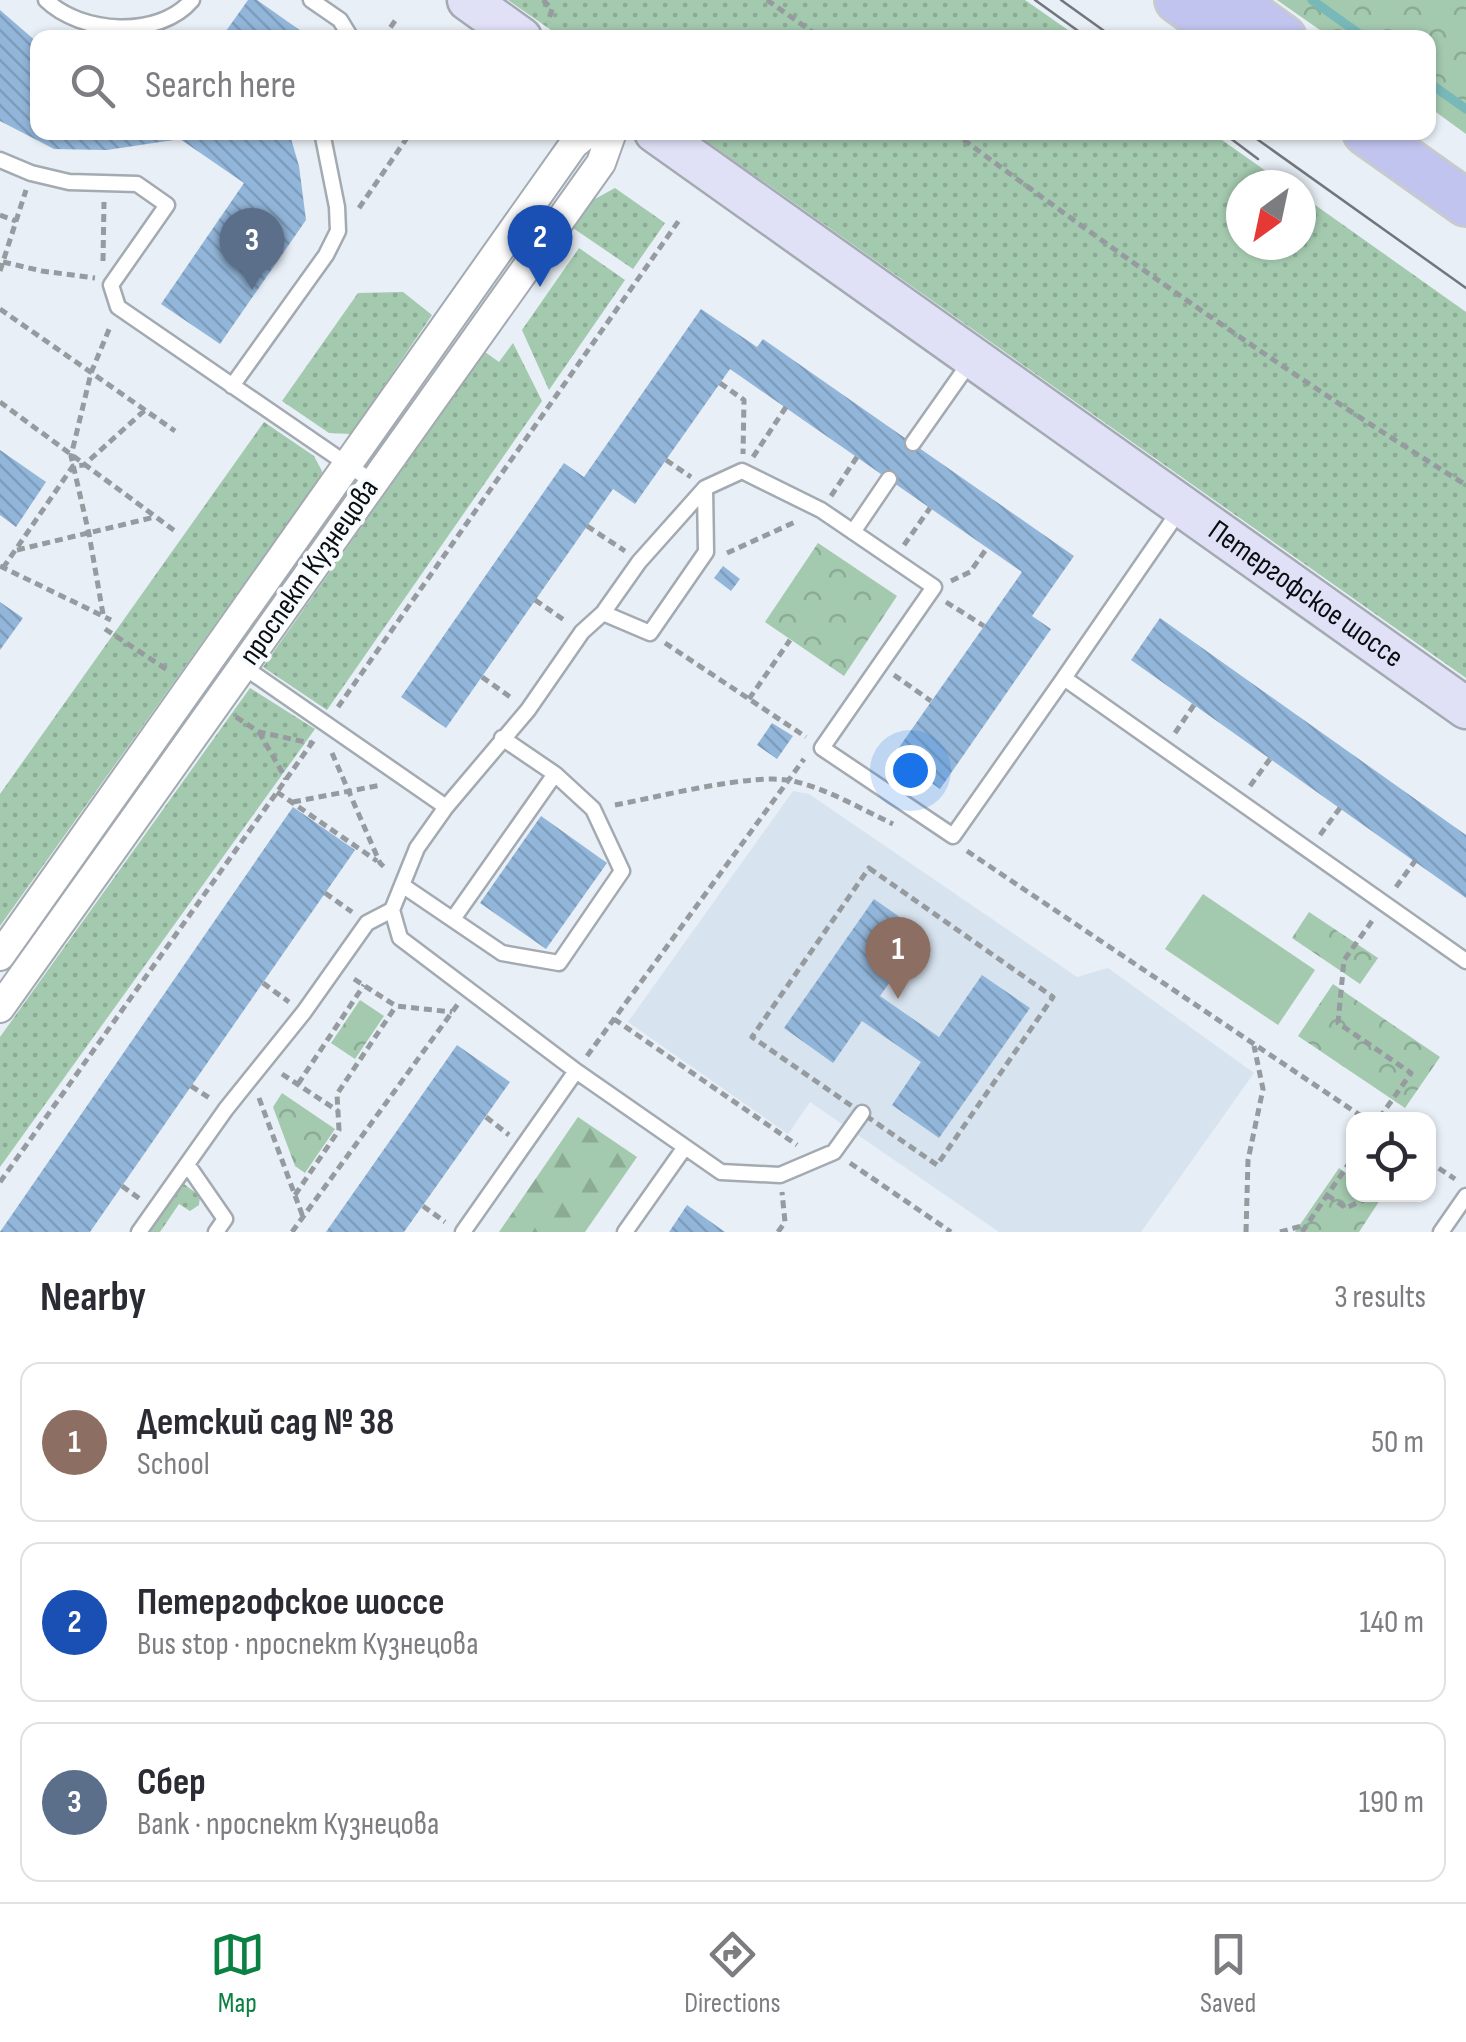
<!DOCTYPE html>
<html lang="en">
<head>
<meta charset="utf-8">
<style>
  body { margin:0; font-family:"Sofia Sans Condensed",sans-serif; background:#f2f2f3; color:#2b2b33 }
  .controls { position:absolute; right:30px; bottom:30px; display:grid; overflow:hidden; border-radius:20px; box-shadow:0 2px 8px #0004 }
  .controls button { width:90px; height:90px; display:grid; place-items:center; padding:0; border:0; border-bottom:2px solid #e1e1e2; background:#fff; color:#2b2b33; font:50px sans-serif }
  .compass { position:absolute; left:1226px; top:170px; width:90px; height:90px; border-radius:50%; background:#fff; box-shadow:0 2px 8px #0004; rotate:213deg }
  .you { position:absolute; left:910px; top:770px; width:35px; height:35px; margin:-25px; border:8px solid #fff; border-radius:50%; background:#1a73e8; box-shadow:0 0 0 15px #1a73e833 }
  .badge { display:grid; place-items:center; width:65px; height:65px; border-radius:50%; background:#0b8043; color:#fff; font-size:32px; font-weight:700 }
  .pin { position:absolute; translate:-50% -82px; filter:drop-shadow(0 2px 5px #0008) }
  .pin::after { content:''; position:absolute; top:52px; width:35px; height:30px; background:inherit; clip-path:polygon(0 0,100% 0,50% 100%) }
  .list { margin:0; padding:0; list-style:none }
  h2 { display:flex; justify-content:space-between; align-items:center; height:130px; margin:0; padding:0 40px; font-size:42px }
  h2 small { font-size:32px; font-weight:400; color:#7c7c81 }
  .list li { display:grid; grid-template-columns:65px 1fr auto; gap:30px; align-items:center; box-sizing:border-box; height:160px; margin:0 20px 20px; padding:0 20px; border:2px solid #e1e1e2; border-radius:20px }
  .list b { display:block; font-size:38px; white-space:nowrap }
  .list p { margin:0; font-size:32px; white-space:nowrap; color:#7c7c81 }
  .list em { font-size:32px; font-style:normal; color:#7c7c81 }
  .icon { flex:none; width:55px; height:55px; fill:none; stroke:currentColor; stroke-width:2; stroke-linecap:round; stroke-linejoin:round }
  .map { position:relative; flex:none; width:1466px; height:1232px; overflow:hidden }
  .search { position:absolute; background:#fff; box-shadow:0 2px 8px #0004; left:30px; right:30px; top:30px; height:110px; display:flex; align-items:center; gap:25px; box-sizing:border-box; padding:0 35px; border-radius:20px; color:#7c7c81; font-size:38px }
  .sheet { height:670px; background:#fff }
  nav { display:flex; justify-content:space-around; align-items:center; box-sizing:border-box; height:140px; border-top:2px solid #e1e1e2; background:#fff; font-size:28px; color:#7c7c81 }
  nav a { display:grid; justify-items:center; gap:5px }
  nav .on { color:#0b8043 }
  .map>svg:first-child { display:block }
</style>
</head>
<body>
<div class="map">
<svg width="1466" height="1232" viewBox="0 0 1466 1232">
  <defs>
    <pattern id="grass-dots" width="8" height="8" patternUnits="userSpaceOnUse" patternTransform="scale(2.5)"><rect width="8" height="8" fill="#a3c9ae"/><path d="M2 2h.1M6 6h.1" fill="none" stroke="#8bab95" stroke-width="1.8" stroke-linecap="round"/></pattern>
    <pattern id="forest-firs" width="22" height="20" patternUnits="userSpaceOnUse" patternTransform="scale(2.5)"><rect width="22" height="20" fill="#a3c9ae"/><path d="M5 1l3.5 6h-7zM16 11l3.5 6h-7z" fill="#8bab95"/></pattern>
    <pattern id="park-crowns" width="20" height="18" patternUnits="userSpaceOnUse" patternTransform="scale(2.5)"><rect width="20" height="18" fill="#a3c9ae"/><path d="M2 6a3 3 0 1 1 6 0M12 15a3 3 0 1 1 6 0" fill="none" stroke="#8bab95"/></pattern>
    <pattern id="building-back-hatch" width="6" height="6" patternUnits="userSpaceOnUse" patternTransform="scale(2.5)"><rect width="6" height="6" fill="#92b6da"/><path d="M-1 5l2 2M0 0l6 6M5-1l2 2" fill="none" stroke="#7d9bba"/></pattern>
  </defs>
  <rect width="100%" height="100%" fill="#e8eff6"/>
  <path fill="#d7e3ef" d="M 793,791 L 809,794 L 1077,977 L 1108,968 L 1254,1073 L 1141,1232 L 999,1232 L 810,1102 L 788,1134 L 628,1022 Z"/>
  <path fill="url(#grass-dots)" d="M 508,0 L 1025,0 L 1078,37 L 561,37 Z
    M 695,133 L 1212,133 L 1286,185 L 1241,185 L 1241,245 L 1301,245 L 1301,195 L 1466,312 L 1466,678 Z
    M 615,188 L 665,223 L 633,269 L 573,228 L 593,200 Z
    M 579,248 L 625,280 L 549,390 L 522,330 Z
    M 403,292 L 432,315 L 351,434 L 329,433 L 282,401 L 358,293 Z
    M 513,343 L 542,401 L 327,710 L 263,667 L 485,352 L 499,362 Z
    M 264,422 L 314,456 L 323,473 L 0,926 L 0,794 Z
    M 250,688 L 315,729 L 0,1167 L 0,1037 Z
    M 180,1181 L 200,1196 L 199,1205 L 190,1211 L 179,1204 L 160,1232 L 145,1232 Z"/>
  <path fill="url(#forest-firs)" d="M 578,1117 L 637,1157 L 585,1232 L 499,1232 Z"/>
  <path fill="url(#park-crowns)" d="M 1277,0 L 1466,0 L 1466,134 L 1429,107 L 1428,38 L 1330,37 Z
    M 818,543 L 897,596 L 844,676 L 765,622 Z
    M 1309,912 L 1378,958 L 1360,984 L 1292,938 Z
    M 1333,984 L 1440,1057 L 1405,1108 L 1298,1036 Z
    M 360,1000 L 384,1016 L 355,1059 L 331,1043 Z
    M 282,1093 L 335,1129 L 305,1173 L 295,1166 L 273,1107 Z
    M 1339,1168 L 1353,1178 L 1354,1194 L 1382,1197 L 1359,1232 L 1295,1232 Z"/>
  <path fill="#a3c9ae" d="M 1203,894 L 1315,970 L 1278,1025 L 1165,949 Z"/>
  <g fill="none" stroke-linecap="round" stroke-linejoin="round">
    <path stroke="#79b8b8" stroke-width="9" d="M 1312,0 L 1365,38
      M 1428,82 L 1466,109"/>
  </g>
  <path fill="url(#building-back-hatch)" d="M 248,0 L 257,0 L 311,38 L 221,38 Z
    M 0,10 L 38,43 L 38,132 L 289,132 L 299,166 L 306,220 L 220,344 L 161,304 L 244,183 L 180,139 L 107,150 L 54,149 L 0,121 Z
    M 701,309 L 757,347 L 763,339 L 1074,556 L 1032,616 L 1051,629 L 940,789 L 893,756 L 1022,572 L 730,369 L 635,504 L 613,489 L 446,728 L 401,697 L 564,463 L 584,477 Z
    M 0,450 L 46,482 L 16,527 L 0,515 Z
    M 723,566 L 740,579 L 731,591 L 714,578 Z
    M 0,602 L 23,618 L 0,650 Z
    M 1160,618 L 1466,835 L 1466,898 L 1131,660 Z
    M 772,723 L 793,736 L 777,759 L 757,745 Z
    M 293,807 L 355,850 L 90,1232 L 0,1232 Z
    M 541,816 L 607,863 L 546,949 L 480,903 Z
    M 874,899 L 924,934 L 880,996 L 939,1037 L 982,975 L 1030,1008 L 939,1138 L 892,1105 L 921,1062 L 862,1021 L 833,1063 L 784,1028 Z
    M 457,1045 L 510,1082 L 404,1232 L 326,1232 Z
    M 687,1205 L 725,1232 L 669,1232 Z"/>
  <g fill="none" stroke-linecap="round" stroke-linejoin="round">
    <defs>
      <path id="lane" d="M 46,0 C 81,34 159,39 192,0
        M 311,0 L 340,20 L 351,38
        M 0,160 L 31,173 L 69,182 L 137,184 L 167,205 L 111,285 L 118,307 L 373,482
        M 232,386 L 326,255 L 338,231 L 337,207 L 322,132
        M 913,443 L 970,362
        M 1179,511 L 1064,678 L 1466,961
        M 853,532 L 889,479
        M 603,613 L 650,633 L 706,552 L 705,488
        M 241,665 L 446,807
        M 402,885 L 502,953 L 559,963 L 622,871 L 593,809 L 555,774 L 502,738
        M 392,910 L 400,938 L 576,1071 L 721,1172 L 780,1175 L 834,1152 L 862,1113
        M 453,919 L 555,774
        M 187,1164 L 225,1219 L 216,1232
        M 139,1232 L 226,1109 L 304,1012 L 367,923 L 392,910 L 417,848 L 446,807 L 528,710 L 582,632 L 603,613 L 639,562 L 705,488 L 742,471 L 821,510 L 934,587 L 822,748 L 953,836 L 1064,678
        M 463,1232 L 576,1071
        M 625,1232 L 685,1147
        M 1441,1232 L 1466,1196"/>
      <path id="street" d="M 0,956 L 574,144 L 589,132
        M 0,1008 L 601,163 L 612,132"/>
      <g id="secondary">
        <path d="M 468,0 L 521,38"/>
        <path id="s1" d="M 655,132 L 1466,708"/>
      </g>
      <path id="primary" d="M 1178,0 L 1231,38
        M 1230,0 L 1283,38
        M 1366,132 L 1466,203"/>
    </defs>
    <use href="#lane" stroke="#a4aab1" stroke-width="19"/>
    <use href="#street" stroke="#a4aab1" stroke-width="32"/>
    <use href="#secondary" stroke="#a4aab1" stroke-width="45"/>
    <use href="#primary" stroke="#c9caca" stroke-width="50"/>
    <path stroke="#969ba0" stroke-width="5" stroke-dasharray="8 5" stroke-linecap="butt" d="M 543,0 L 552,9 L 548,22
      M 767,0 L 821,38
      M 383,38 L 397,18
      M 953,132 C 1121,256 1289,375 1466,485
      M 359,208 L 411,132
      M 0,215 L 16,221
      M 103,261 L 104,202
      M 3,262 L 42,271 L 95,278
      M 0,271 L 26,190
      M 0,309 L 175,431
      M 720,383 L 744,400 L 743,454
      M 0,402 L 175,531
      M 753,457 L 786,407
      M 666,460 L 691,477
      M 831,496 L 857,457
      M 587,526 L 625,551
      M 904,545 L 930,508
      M 17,550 L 155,517
      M 727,553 L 795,522
      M 0,566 L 111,620
      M 3,568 L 73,466 L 84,465 L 145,410
      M 951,581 L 970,572 L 987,548
      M 535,600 L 567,622
      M 946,602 L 984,626
      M 103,614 L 89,534 L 71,456 L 91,373 L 110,327
      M 105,629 L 169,671
      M 665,643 L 806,737
      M 894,675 L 931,701
      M 482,677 L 513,699
      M 749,699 L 790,640
      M 338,707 L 680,219
      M 236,717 L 259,732 L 310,743
      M 259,732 L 286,779
      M 1175,733 L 1194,705
      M 332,753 L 380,863 L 386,869
      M 1250,786 L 1270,759
      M 277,792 L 377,861
      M 293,802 L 381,785
      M 615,805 C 659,797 754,772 793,781 C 828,789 861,809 893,824
      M 1320,835 L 1340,808
      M 967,851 L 1367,1120
      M 869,868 L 1053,997 L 937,1165 L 752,1037 Z
      M 1396,887 L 1415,861
      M 325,893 L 352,912
      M 1372,921 L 1344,960 L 1338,1023 L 1411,1073 L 1378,1120
      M 354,979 L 396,1006 L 452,1012
      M 263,983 L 289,1002
      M 614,1019 L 797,1145
      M 587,1056 L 804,759
      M 282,1074 L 338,1111
      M 298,1084 L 364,985
      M 191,1086 L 211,1099
      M 259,1098 L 303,1217
      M 486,1117 L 509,1135
      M 1428,1161 L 1455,1179
      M 850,1163 L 951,1232
      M 0,1182 L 314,740
      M 122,1186 L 140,1199
      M 295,1195 L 339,1130 L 337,1094 L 396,1006
      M 1327,1195 L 1346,1208 L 1377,1194
      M 423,1206 L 445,1222
      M 292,1232 L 458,1004
      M 778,1232 L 785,1222 L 782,1192
      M 1246,1232 L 1248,1160 L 1263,1089 L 1254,1046
      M 1280,1232 L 1305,1225
      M 1302,1232 L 1354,1156"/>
    <use href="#lane" stroke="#fff" stroke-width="14"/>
    <use href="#street" stroke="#fff" stroke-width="28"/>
    <use href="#secondary" stroke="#e0e1f7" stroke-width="40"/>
    <use href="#primary" stroke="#c1c4ef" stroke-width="45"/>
    <path stroke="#71767b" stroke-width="2.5" d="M 1035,0 L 1088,38
      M 1061,0 L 1114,38
      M 1222,132 L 1258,159
      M 1247,132 L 1466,288"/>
  </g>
  <g text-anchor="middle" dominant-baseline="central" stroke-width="8" stroke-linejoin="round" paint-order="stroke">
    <g font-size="30" fill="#0b0e10" stroke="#f9fcff">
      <text transform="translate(309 572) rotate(-55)">проспект Кузнецова</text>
      <text stroke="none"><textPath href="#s1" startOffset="798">Петергофское шоссе</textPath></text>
    </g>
  </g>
</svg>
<div class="controls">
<button><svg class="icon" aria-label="locate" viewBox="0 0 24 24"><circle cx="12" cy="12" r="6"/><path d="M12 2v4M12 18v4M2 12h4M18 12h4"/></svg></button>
</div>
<svg class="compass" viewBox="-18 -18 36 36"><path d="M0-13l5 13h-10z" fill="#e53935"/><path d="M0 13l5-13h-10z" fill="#7c7c81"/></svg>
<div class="you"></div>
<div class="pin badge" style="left:898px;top:999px;background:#8d6e63">1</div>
<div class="pin badge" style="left:540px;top:287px;background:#1a4fb4">2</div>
<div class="pin badge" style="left:252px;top:290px;background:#5c6f8a">3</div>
<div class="search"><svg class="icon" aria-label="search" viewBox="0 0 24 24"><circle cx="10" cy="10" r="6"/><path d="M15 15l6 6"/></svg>Search here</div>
</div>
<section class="sheet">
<h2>Nearby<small>3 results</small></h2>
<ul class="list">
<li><span class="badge" style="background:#8d6e63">1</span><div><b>Детский сад № 38</b><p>School</p></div><em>50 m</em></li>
<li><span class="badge" style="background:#1a4fb4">2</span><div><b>Петергофское шоссе</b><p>Bus stop · проспект Кузнецова</p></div><em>140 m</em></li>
<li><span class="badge" style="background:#5c6f8a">3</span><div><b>Сбер</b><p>Bank · проспект Кузнецова</p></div><em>190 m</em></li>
</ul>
</section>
<nav>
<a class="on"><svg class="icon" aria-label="map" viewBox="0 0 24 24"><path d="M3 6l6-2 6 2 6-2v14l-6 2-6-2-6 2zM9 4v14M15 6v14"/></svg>Map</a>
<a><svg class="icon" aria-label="directions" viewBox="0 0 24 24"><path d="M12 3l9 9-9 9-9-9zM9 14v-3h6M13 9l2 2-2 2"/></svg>Directions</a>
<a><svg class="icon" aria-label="saved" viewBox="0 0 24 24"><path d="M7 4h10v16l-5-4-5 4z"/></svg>Saved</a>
</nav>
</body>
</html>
